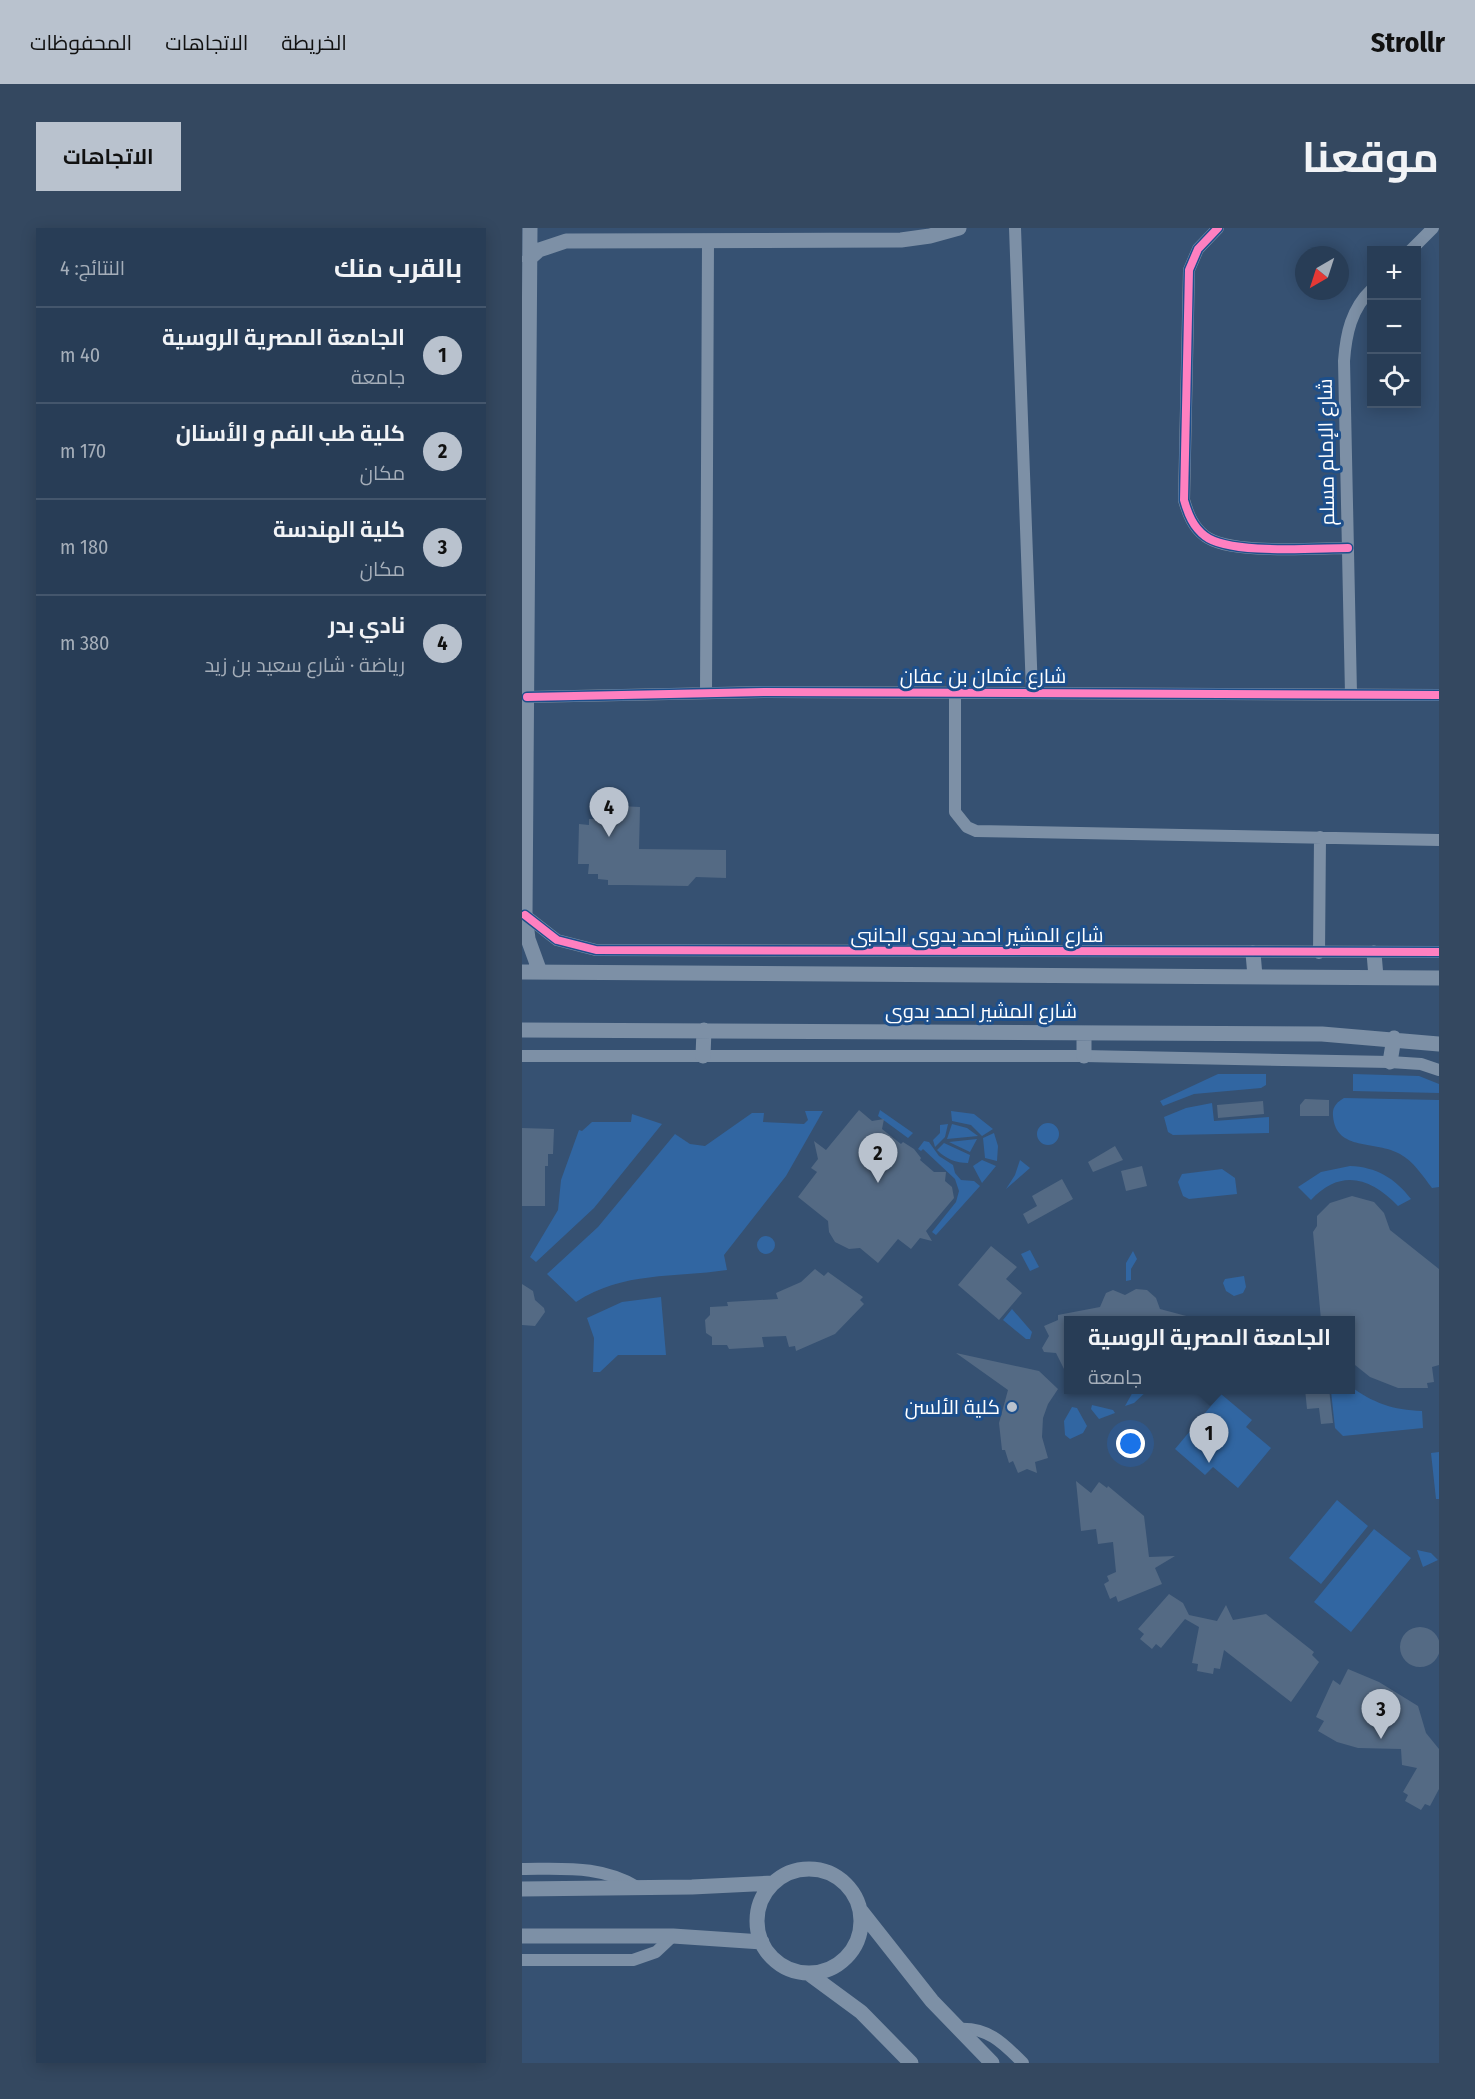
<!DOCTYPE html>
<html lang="ar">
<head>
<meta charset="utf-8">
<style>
  body { margin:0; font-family:"Fira Sans Condensed",Cairo,sans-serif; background:#344860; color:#f1f3f6; direction:rtl }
  .controls { position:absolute; right:18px; top:18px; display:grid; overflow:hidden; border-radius:0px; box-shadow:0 3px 15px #0003 }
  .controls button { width:54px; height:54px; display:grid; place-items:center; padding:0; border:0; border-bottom:2px solid #44566c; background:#283d56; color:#f1f3f6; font:30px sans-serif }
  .compass { position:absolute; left:773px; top:18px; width:54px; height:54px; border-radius:50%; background:#283d56; box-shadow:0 3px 15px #0003; rotate:219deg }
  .you { position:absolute; left:609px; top:1216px; width:21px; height:21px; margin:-15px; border:4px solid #fff; border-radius:50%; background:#1a73e8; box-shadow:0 0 0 9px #1a73e833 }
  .badge { display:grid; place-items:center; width:39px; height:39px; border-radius:50%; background:#b9c2ce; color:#111; font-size:20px; font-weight:700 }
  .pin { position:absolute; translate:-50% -50px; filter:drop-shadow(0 2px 3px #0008) }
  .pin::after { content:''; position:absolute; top:32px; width:21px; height:18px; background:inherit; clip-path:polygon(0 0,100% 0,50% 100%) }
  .popup { position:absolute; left:542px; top:1088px; width:291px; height:78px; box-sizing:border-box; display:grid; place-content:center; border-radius:0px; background:#283d56; filter:drop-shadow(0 2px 4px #0005); font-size:20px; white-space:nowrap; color:#a5aeb9 }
  .popup b { font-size:22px; color:#f1f3f6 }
  .popup::after { content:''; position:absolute; left:50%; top:100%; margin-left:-12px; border:12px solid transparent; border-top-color:#283d56 }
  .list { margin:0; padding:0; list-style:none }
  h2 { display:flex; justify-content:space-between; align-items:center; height:78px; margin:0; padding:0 24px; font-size:26px }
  h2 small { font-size:20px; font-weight:400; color:#a5aeb9 }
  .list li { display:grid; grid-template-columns:39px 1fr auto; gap:18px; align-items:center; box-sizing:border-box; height:96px; padding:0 24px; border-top:2px solid #44566c }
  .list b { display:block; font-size:22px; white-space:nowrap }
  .list p { margin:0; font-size:20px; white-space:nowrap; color:#a5aeb9 }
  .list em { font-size:20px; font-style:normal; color:#a5aeb9 }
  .icon { flex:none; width:33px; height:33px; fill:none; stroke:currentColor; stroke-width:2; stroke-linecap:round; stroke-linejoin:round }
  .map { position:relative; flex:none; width:917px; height:1835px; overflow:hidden; direction:ltr; border-radius:0px }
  header { display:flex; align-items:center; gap:36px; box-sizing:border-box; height:84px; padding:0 30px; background:#b9c2ce; color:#111 }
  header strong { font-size:28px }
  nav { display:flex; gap:33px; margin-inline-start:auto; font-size:21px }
  .intro { display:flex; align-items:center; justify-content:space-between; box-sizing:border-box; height:144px; padding:0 36px }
  h1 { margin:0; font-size:42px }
  .button { padding:15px 27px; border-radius:0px; background:#b9c2ce; color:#111; font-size:21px; font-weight:700 }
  main { display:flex; gap:36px; padding:0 36px }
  aside { flex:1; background:#283d56; border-radius:0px; box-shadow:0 3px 15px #0003 }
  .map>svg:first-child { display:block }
</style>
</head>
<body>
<header>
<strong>Strollr</strong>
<nav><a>الخريطة</a><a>الاتجاهات</a><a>المحفوظات</a></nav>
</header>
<div class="intro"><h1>موقعنا</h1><a class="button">الاتجاهات</a></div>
<main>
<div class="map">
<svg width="917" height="1835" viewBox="0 0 917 1835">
  <rect width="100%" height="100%" fill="#365172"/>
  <path fill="#3166a2" d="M 696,846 L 744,846 L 744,857 L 739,860 L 672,866 L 641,878 L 638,873 Z
    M 831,846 L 897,848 L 917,856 L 917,865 L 831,863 Z
    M 822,870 L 917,872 L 917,959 L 910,960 C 900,947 892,934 878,926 C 854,912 814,924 811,888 C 810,879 815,874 822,870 Z
    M 690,875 L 692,893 L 747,889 L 747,905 L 651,907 L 646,904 L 642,889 L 664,880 Z
    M 358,882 L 391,905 L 386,910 L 356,888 Z
    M 283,883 L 301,883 L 264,948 L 202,1027 L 205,1042 C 151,1050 102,1043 54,1074 L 25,1046 L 76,999 L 153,906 L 168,916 L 183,918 L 230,885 L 242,885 L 241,894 L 282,896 L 286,892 Z
    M 429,883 L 452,886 L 471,901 L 460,908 L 449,897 L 430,893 Z
    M 110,886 L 140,896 L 72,980 L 14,1034 L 8,1029 L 36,982 L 39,952 L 57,902 L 60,903 L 70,894 L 109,894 Z
    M515 906a11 11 0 1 1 22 0a11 11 0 1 1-22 0Z
    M 426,896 L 423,909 L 413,919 L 411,912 L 418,905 L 418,897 Z
    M 430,896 L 445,900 L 456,908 L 425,911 Z
    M 472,905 L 476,918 L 475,933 L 463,930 L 461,910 Z
    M 455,911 L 448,924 L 427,914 Z
    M 402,913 L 407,914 L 417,928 L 431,937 L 433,945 L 439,952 L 452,953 L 458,958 L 414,1007 L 410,1004 L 434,974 L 437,963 L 433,951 L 401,921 L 399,923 L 396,921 Z
    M 422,915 L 448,927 L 446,935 C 434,935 424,931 415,922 Z
    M 460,932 L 474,938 L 460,955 L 451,938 Z
    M 498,932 L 508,940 L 484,961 L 493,947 Z
    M 828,938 C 854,939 873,950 889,971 L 876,978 C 849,950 819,940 789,972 L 776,959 L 799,944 Z
    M 700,941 L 713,950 L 715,966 L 667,971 L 661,968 L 656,954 L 660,946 Z
    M235 1017a9 9 0 1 1 18 0a9 9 0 1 1-18 0Z
    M 508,1022 L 517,1039 L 508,1043 L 499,1026 Z
    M 611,1023 L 615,1031 L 609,1041 L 609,1052 L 604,1053 L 604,1035 Z
    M 722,1048 L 724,1059 L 721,1065 L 712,1068 L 704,1063 L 701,1055 L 703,1051 Z
    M 139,1069 L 144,1127 L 96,1127 L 78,1144 L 71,1144 L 72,1110 L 65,1090 L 100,1074 Z
    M 490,1081 L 510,1104 L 508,1111 L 504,1111 L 481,1092 Z
    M 828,1158 C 851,1175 871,1182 900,1183 L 901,1200 L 821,1208 L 813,1200 L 809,1163 L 828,1162 Z
    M 612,1162 L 626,1162 L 612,1175 L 603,1178 Z
    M 699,1166 L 730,1192 L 724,1199 L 749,1220 L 716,1260 L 691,1239 L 683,1247 L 653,1221 Z
    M 570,1177 L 591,1182 L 593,1185 L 577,1191 L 569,1181 Z
    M 550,1179 L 555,1180 L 565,1198 L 561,1205 L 548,1211 L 543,1207 L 542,1193 Z
    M 917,1224 L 917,1271 L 914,1271 L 909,1225 Z
    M 815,1272 L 846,1298 L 799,1356 L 767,1330 Z
    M 852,1301 L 889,1330 L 829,1404 L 792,1374 Z
    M 895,1322 L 909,1325 L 916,1332 L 901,1339 Z"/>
  <path fill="#546a84" d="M 78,577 L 118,579 L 117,621 L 204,622 L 204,650 L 174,649 L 166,658 L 103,657 L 86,657 L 86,652 L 76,651 L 76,646 L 66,646 L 67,636 L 56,636 L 57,596 L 67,597 L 67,591 L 78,591 Z
    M 783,871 L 807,872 L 807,888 L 778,888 L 778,877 Z
    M 741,873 L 742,886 L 696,890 L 695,877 Z
    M 337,882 L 350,893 L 362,891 L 360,901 L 379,916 L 381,914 L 392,921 L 399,930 L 398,932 L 412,944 L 424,944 L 423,953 L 430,959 L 432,970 L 404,1003 L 410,1013 L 398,1010 L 389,1021 L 376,1011 L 356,1035 L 338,1020 L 327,1021 L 313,1014 L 307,1004 L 306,993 L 276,969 L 295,944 L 289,940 L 296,931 L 292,913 L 304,922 Z
    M 0,900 L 32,901 L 31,926 L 26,926 L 26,938 L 23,938 L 23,978 L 0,978 Z
    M 593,918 L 601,932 L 571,944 L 566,934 Z
    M 620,938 L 625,958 L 604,963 L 599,943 Z
    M 540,951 L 551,971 L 506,996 L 501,986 L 515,978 L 510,968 Z
    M 830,968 L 852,974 L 862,985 L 868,1002 L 917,1041 L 917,1137 L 910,1139 L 912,1154 L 905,1155 L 906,1160 L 876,1160 L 848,1149 L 828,1133 L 828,1092 L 799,1092 L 791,1004 L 795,998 L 795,988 L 808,975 Z
    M 469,1018 L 495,1039 L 484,1051 L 500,1065 L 477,1092 L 436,1057 Z
    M 293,1041 L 302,1048 L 306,1044 L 341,1069 L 338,1072 L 342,1076 L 313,1106 L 274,1123 L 273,1118 L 267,1119 L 264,1108 L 240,1109 L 242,1119 L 207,1121 L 205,1117 L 190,1117 L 190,1109 L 184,1105 L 183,1092 L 188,1087 L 188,1079 L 206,1078 L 205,1074 L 256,1071 L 254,1065 L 279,1054 Z
    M 0,1056 L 11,1063 L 13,1072 L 22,1080 L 23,1084 L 13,1098 L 0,1097 Z
    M 614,1061 L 625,1062 L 634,1070 L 638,1081 L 668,1089 L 668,1092 L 546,1092 L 546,1149 L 534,1125 L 522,1124 L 520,1120 L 527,1108 L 522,1098 L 536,1092 L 536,1087 L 578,1079 L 584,1065 L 591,1062 L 603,1067 Z
    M 434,1125 L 517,1143 L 536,1161 L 526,1176 L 521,1190 L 520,1209 L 526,1230 L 513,1234 L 515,1245 L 505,1241 L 496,1245 L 491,1233 L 487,1235 L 483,1222 L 480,1222 L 477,1195 L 486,1162 Z
    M 783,1161 L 807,1161 L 811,1195 L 799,1196 L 797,1180 L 785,1181 Z
    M 554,1253 L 569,1265 L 577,1254 L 585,1260 L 586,1258 L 622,1288 L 627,1329 L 653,1328 L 633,1340 L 640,1356 L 596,1374 L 594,1368 L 588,1371 L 582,1356 L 587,1353 L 585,1348 L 594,1344 L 591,1314 L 576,1316 L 574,1301 L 559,1303 Z
    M 647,1366 L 661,1375 L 667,1387 L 695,1393 L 704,1377 L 711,1392 L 744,1386 L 792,1424 L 790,1427 L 797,1434 L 769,1474 L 702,1422 L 698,1441 L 692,1440 L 691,1446 L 675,1443 L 676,1436 L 670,1435 L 677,1399 L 663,1391 L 639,1420 L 634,1416 L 630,1421 L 618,1411 L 622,1406 L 616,1401 Z
    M878 1419a20 20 0 1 1 40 0a20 20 0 1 1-40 0Z
    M 826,1441 L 857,1454 L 896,1478 L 904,1505 L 917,1521 L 917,1561 L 908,1578 L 903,1576 L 899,1582 L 883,1573 L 886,1567 L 881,1564 L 895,1540 L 880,1537 L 879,1521 L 836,1520 L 815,1514 L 796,1503 L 802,1493 L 794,1489 L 811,1452 L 818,1457 Z"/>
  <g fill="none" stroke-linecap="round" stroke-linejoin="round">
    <path stroke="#7d90a6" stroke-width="12" d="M 493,0 L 510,464
      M 696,0 L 676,21 L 667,42 L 662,272 C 666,286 671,299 683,308 C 707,327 793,320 826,320
      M 889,22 L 911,0
      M 433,464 L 433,584 L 445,599 L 454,603 L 917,612
      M 184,465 L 186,14
      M 829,466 L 822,133 C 824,106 829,81 850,61
      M 5,469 L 244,464 L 917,467
      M 3,687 L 35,712 L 74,722 L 917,724
      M 797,725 L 798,609
      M 0,828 L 562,828 L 868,834 L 899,836 L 917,842
      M 0,1641 C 42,1641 80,1637 117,1660
      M 0,1732 L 111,1732 L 134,1724 L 151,1708
      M 436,1801 C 466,1799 481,1815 501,1835"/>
    <path stroke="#7d90a6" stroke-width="15" d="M 8,0 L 3,687 L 6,711 L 18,744
      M 7,31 L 17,22 L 44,13 L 379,12 L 408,8 L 437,0
      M 731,725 L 733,748
      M 852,725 L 854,749
      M 0,744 L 917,750
      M 0,802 L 800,806 L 917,816
      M 562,805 L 562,828
      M 181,828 L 182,802
      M 868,834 L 872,810
      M235 1693a52 52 0 1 1 104 0a52 52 0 1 1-104 0Z
      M 0,1661 L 170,1659 L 251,1655
      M 339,1683 L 410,1773 L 470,1835
      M 0,1708 L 151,1708 L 240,1714
      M 286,1745 L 339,1784 L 389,1835"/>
    <defs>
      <path id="cycleway" d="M 696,0 L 676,21 L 667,42 L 662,272 C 666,286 671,299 683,308 C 707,327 793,320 826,320
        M 5,469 L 244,464 L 917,467
        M 3,687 L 35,712 L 74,722 L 917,724"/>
    </defs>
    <use href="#cycleway" stroke="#1d4f8b" stroke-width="11"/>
    <use href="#cycleway" stroke="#ff80c0" stroke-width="8"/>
  </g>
  <circle fill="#b9c2ce" stroke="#1d4f8b" stroke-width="2" cx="490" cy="1179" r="6"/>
  <g text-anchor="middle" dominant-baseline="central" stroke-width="6" stroke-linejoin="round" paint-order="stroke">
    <g font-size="20" fill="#fff" stroke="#1d4f8b">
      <text transform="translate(804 224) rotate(-91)">شارع الإمام مسلم</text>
      <text x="461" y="448">شارع عثمان بن عفان</text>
      <text x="455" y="707">شارع المشير احمد بدوى الجانبى</text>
      <text x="459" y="783">شارع المشير احمد بدوى</text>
    </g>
    <g font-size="20" fill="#fff" stroke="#1d4f8b" text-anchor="end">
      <text x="478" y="1179">كلية الألسن</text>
    </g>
  </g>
</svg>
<div class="controls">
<button>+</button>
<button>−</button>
<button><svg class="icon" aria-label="locate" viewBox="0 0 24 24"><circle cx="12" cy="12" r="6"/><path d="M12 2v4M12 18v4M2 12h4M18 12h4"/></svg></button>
</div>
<svg class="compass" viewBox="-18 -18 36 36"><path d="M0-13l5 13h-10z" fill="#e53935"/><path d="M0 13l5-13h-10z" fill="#a5aeb9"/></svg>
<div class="you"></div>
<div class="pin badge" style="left:687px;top:1235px">1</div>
<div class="popup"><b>الجامعة المصرية الروسية</b>جامعة</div>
<div class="pin badge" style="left:356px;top:955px">2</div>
<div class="pin badge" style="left:859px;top:1511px">3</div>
<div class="pin badge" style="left:87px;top:609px">4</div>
</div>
<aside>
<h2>بالقرب منك<small>النتائج: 4</small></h2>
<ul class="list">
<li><span class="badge">1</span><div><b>الجامعة المصرية الروسية</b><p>جامعة</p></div><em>40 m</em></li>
<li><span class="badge">2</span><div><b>كلية طب الفم و الأسنان</b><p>مكان</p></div><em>170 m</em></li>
<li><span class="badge">3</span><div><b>كلية الهندسة</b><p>مكان</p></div><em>180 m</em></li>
<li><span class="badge">4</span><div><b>نادي بدر</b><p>رياضة · شارع سعيد بن زيد</p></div><em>380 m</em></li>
</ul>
</aside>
</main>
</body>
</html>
